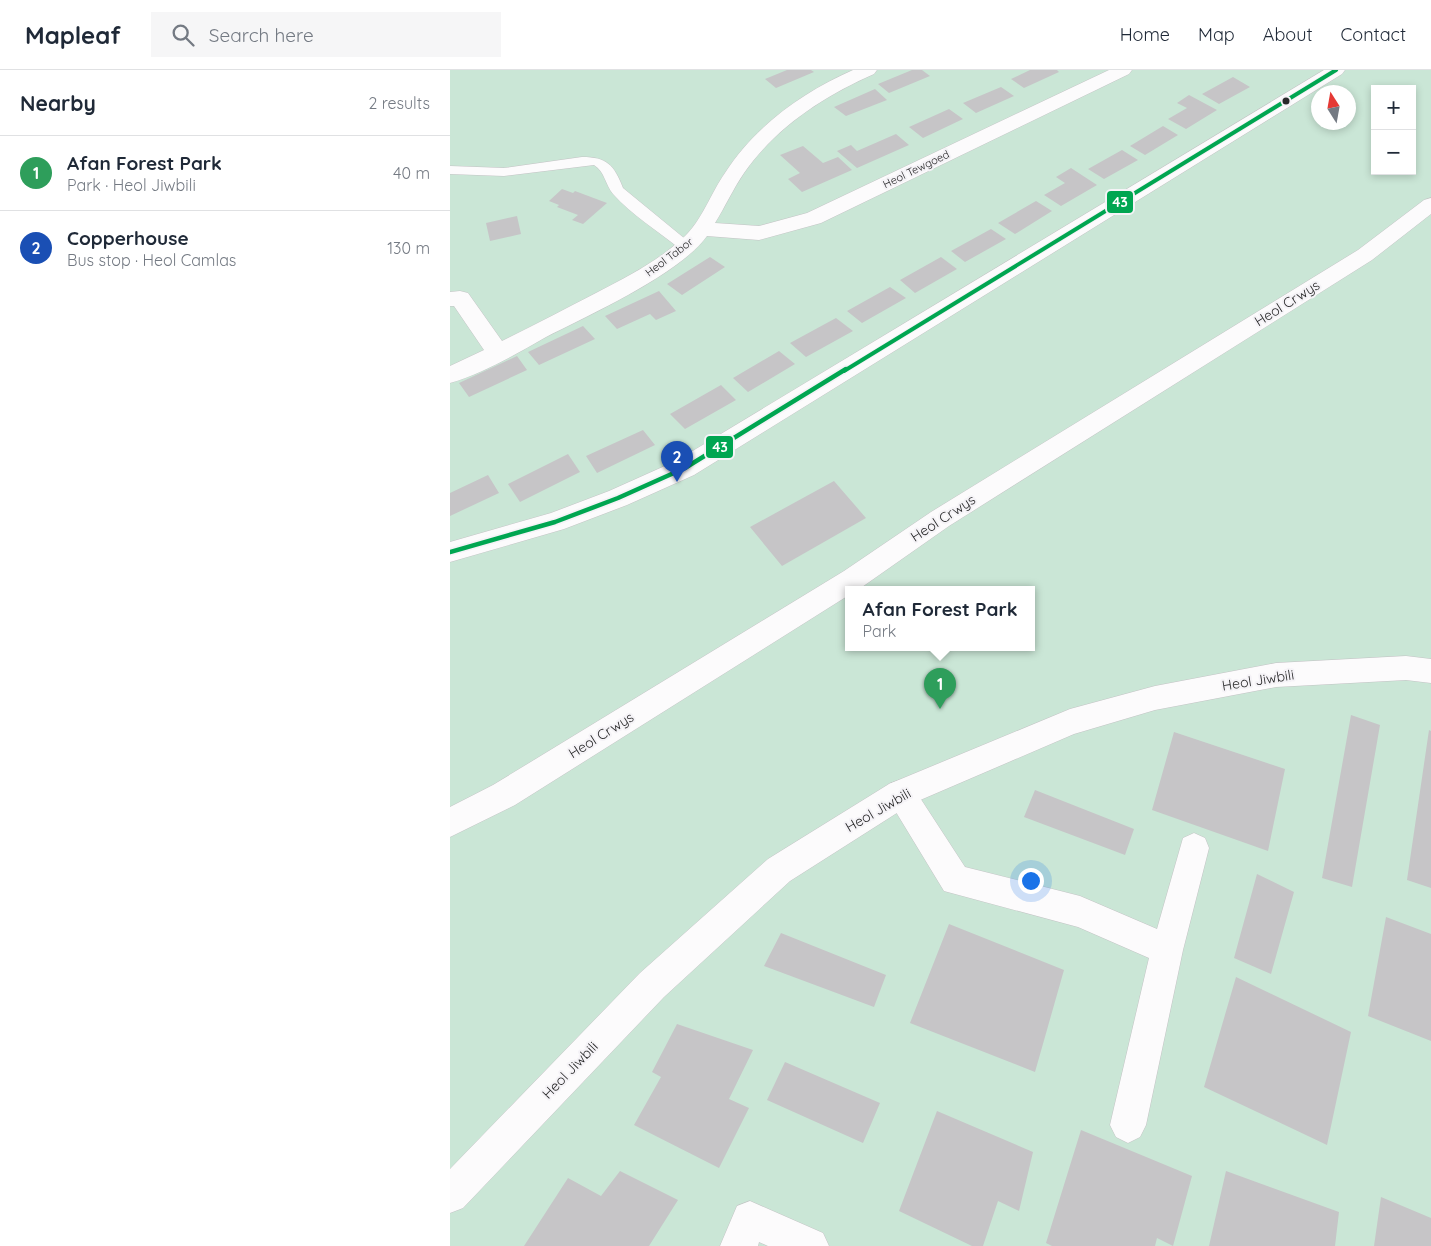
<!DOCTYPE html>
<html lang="en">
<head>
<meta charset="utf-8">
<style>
  body { margin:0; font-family:Quicksand,sans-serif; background:#f6f6f7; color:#1f2937 }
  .controls { position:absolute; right:15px; top:15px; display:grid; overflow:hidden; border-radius:0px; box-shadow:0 2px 8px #0003 }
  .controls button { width:45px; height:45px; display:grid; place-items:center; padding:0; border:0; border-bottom:1px solid #e0e1e3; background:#fff; color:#1f2937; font:25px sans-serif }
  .compass { position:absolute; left:861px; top:15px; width:45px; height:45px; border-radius:50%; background:#fff; box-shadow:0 2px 8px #0003; rotate:349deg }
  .you { position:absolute; left:580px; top:810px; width:18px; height:18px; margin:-12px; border:4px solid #fff; border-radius:50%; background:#1a73e8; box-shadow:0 0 0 8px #1a73e833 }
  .badge { display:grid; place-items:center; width:32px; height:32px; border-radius:50%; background:#1a73e8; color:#fff; font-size:16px; font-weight:700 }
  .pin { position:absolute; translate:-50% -41px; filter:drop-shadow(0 1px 2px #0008) }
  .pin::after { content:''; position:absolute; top:26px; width:18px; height:15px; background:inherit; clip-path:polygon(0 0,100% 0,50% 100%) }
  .popup { position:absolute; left:395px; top:516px; width:190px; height:65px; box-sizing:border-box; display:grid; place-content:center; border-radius:0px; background:#fff; filter:drop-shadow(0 1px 4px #0005); font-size:16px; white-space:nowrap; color:#747a83 }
  .popup b { font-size:19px; color:#1f2937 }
  .popup::after { content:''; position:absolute; left:50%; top:100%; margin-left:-10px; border:10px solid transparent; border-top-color:#fff }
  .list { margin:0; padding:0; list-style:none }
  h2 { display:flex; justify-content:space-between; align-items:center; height:65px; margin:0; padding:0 20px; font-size:21px }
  h2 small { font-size:16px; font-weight:400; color:#747a83 }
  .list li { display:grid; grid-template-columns:32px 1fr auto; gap:15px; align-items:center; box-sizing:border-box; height:75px; padding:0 20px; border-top:1px solid #e0e1e3 }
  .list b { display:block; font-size:19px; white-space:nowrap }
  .list p { margin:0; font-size:16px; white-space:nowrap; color:#747a83 }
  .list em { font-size:16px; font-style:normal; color:#747a83 }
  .icon { flex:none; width:28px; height:28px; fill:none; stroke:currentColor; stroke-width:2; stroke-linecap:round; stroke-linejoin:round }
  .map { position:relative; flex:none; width:981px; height:1176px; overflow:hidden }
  header { display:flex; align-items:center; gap:30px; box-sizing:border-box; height:70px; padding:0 25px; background:#fff; border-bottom:1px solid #e0e1e3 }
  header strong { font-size:24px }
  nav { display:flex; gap:28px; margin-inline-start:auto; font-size:18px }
  .search { width:350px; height:45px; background:#f6f6f7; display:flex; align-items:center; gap:12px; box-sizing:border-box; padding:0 18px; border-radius:0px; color:#747a83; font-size:19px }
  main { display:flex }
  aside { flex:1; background:#fff }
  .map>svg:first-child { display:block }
</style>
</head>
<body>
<header>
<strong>Mapleaf</strong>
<div class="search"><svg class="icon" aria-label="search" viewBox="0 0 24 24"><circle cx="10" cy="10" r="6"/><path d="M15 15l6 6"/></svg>Search here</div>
<nav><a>Home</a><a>Map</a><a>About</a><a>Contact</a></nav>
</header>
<main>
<aside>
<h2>Nearby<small>2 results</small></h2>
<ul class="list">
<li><span class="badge" style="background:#2e9e5b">1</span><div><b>Afan Forest Park</b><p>Park · Heol Jiwbili</p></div><em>40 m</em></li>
<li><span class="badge" style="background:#1a4fb4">2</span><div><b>Copperhouse</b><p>Bus stop · Heol Camlas</p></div><em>130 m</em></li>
</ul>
</aside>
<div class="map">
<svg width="981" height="1176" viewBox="0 0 981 1176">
  <rect width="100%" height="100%" fill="#e8e7e9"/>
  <path fill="#cae6d6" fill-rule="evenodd" d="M 0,0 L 981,0 L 981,1176 L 0,1176 ZM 925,19 L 962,19 L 962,101 L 925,101 ZM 868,22 L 898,22 L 898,52 L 868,52 ZM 399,520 L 581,520 L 581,578 L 399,578 Z"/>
  <path fill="#c6c5c7" d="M 337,0 L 361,0 L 364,2 L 326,18 L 315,9 Z
    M 462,0 L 472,0 L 480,6 L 439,23 L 428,14 Z
    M 607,0 L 609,2 L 574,18 L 561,9 L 580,0 Z
    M 783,7 L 800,17 L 769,34 L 752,24 Z
    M 551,17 L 564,26 L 526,43 L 513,33 Z
    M 425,19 L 437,30 L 396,46 L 384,37 Z
    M 739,25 L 767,40 L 736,59 L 718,49 L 737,38 L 727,33 Z
    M 499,39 L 513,49 L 473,68 L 459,57 Z
    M 713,56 L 728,65 L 695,85 L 680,76 Z
    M 446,64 L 459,75 L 407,98 L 387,81 L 401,75 L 407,81 Z
    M 353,76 L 373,93 L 388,87 L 402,100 L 352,122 L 338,109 L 350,103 L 330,85 Z
    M 672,80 L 688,90 L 654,109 L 638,99 Z
    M 621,98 L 647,115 L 611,136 L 594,125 L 615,113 L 606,107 Z
    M 112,119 L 123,123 L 125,121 L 157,133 L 133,154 L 122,150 L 128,145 L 107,137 L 109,135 L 99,131 Z
    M 586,131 L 602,141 L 565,164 L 548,153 Z
    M 67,146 L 71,164 L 40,171 L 36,153 Z
    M 541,159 L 556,169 L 515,192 L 501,181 Z
    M 260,187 L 275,197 L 232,225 L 217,214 Z
    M 491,187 L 507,199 L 465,223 L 450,210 Z
    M 440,217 L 456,228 L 412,253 L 397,241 Z
    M 209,221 L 226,241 L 206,250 L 200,244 L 167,259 L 155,246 Z
    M 386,248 L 403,261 L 356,287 L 340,273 Z
    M 133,256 L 145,269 L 89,295 L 78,282 Z
    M 329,281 L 345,294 L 298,322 L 283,308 Z
    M 67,286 L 77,300 L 19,327 L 9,313 Z
    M 271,315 L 286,330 L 235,359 L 220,344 Z
    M 193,360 L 205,375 L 147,403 L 136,386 Z
    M 118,384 L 130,402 L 70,432 L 58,414 Z
    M 38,405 L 49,423 L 0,446 L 0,423 Z
    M 384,411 L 416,448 L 332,496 L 300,457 Z
    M 901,645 L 930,655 L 902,817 L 872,808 Z
    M 979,660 L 981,661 L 981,818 L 957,810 Z
    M 724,662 L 835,699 L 818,781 L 702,740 Z
    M 585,720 L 684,759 L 675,785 L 574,747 Z
    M 807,804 L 844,822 L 821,904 L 784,888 Z
    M 936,847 L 981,864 L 981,971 L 918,946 Z
    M 499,854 L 614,900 L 585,1002 L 460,953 Z
    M 331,863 L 436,905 L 424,937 L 314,896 Z
    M 786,907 L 901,962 L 877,1075 L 754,1017 Z
    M 227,954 L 303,980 L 279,1029 L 299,1038 L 269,1098 L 184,1055 L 211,1007 L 202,1002 Z
    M 335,992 L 430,1033 L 413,1073 L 317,1030 Z
    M 487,1041 L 583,1082 L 569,1141 L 548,1131 L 533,1176 L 522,1176 L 449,1141 Z
    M 631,1060 L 742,1106 L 723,1176 L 707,1168 L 705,1176 L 602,1176 L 596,1173 Z
    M 170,1101 L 228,1130 L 199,1176 L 74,1176 L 118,1108 L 151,1126 Z
    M 776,1101 L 889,1142 L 885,1176 L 759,1176 Z
    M 931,1127 L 981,1148 L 981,1176 L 924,1176 Z"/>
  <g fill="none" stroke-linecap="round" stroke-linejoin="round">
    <defs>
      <path id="lane" d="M 132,87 C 157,87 164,95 173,118 L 240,173 L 242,176 L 240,179 L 230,179 C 208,161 182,145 163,124 C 155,114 155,102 144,95 L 54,106 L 0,104 L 0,96 L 54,98 Z"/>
      <path id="street" d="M 403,0 L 427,0 L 424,4 C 374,26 326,57 294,103 C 283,119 275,137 265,153 L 309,156 L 357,143 L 659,0 L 682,0 L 679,4 L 371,153 L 309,170 L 257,166 C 230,204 139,245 96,267 C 66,284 34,303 0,313 L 0,296 L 34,280 L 4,236 L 0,236 L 0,222 L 10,221 L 18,223 L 52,271 C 83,256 115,239 146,223 C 177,207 210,190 235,166 C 252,150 261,123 275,103 C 305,56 353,22 403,0 Z
        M 874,0 L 895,0 L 892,4 L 244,405 L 177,435 L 114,459 L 0,492 L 0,472 L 101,443 L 159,421 L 226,391 Z
        M 981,128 L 981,144 L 922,190 L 499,456 L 412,517 L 407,520 L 399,520 L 399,525 L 65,735 L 0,767 L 0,737 L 43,715 L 394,501 L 481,442 L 908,180 L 974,130 Z
        M 450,710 L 461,714 L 515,797 L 630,826 L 707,859 L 733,768 L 744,763 L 755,768 L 759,778 L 733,880 L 696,1055 L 690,1067 L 678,1073 L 666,1067 L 660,1055 L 699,888 L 628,857 L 494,821 L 435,724 L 439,714 Z
        M 300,1131 L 373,1163 L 379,1176 L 318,1176 L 309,1172 L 308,1176 L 270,1176 L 287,1136 Z"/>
      <path id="secondary" d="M 956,586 L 981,589 L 981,613 L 956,610 L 826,617 L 705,640 L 624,664 L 461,734 L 340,811 L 214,927 L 13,1138 L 0,1143 L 0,1099 L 190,903 L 318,789 L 439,714 L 620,639 L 705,616 L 826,593 Z"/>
    </defs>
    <use href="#lane" stroke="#c4c3c5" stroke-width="1"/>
    <use href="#street" stroke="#c4c3c5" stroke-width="1"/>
    <use href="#secondary" stroke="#c4c3c5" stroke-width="1"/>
    <use href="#lane" fill="#fcfbfc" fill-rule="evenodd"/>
    <use href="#street" fill="#fcfbfc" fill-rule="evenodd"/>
    <use href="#secondary" fill="#fcfbfc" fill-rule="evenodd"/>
    <defs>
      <path id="bus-1-far1" d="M 394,301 L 886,0"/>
      <path id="bus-1" d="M 0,482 L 105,452 L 168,428 L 235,398 L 396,299"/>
    </defs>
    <use href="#bus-1-far1" stroke="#f5f3f7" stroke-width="6"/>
    <use href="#bus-1" stroke="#f5f3f7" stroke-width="8"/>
    <use href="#bus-1-far1" stroke="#00a651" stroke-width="4"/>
    <use href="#bus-1" stroke="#00a651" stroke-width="4.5"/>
  </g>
  <circle fill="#29292a" stroke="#f5f3f7" stroke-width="2" cx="836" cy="31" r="4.5"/>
  <g text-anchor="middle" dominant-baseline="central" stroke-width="4" stroke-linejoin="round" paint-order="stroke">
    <g font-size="11" fill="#29292a" stroke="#f5f3f7">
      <text transform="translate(466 99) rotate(-26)">Heol Tewgoed</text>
      <text transform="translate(219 187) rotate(-37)">Heol Tabor</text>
    </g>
    <g font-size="14" fill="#29292a" stroke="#f5f3f7">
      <text transform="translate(837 233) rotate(-32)">Heol Crwys</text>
      <text transform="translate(493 448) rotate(-33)">Heol Crwys</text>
      <text transform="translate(808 610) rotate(-9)">Heol Jiwbili</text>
      <text transform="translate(151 665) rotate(-32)">Heol Crwys</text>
      <text transform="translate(428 740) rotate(-30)">Heol Jiwbili</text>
      <text transform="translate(120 1000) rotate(-46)">Heol Jiwbili</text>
    </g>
  </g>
  <g stroke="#f5f3f7" stroke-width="2">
    <rect x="656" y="120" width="28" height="24" rx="5" fill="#00a651"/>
    <rect x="255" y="365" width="29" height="24" rx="5" fill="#00a651"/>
  </g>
  <g font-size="14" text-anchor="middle" font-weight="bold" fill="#fff">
    <text x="670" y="137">43</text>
    <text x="270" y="382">43</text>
  </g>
</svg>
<div class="controls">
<button>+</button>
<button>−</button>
</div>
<svg class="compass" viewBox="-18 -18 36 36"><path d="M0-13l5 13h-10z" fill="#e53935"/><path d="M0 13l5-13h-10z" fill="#747a83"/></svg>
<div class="you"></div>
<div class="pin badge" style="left:490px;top:639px;background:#2e9e5b">1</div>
<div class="popup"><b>Afan Forest Park</b>Park</div>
<div class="pin badge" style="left:227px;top:412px;background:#1a4fb4">2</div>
</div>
</main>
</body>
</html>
